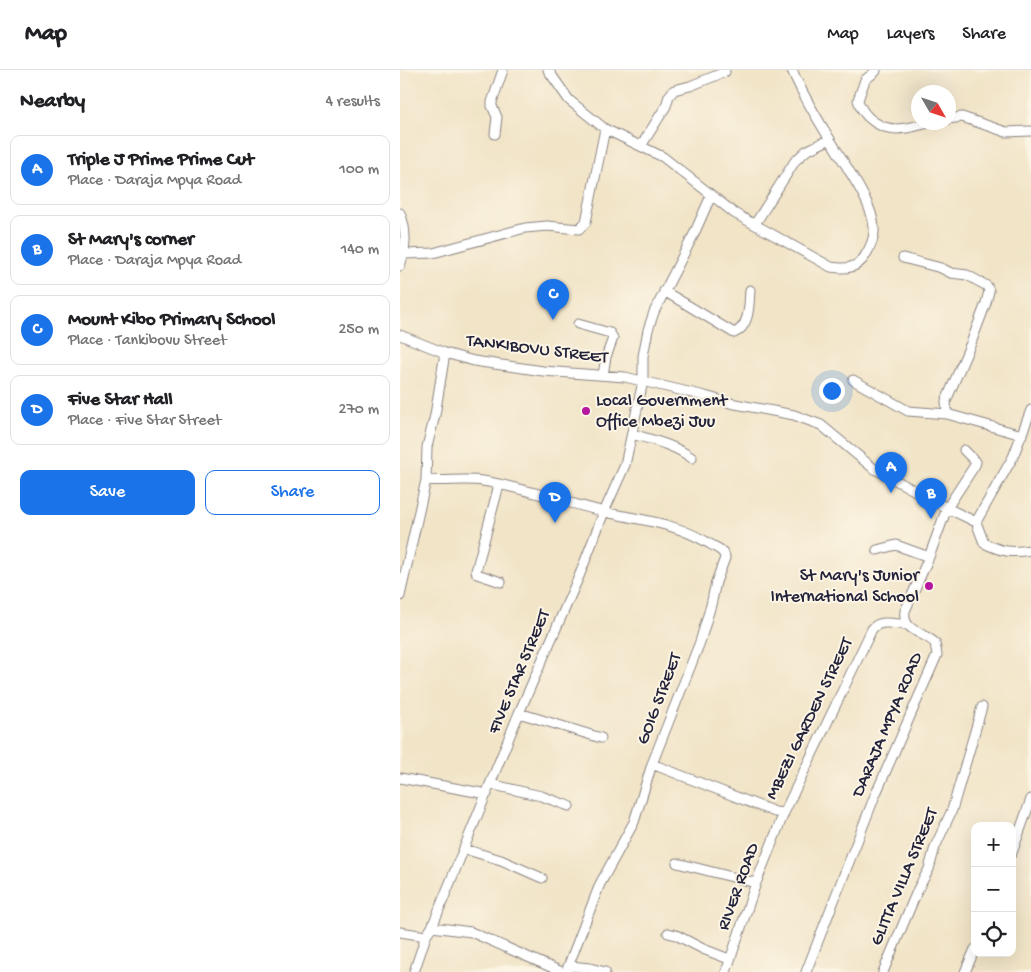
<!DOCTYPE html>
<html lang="en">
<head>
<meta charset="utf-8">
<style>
  body { margin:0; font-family:"Gochi Hand",sans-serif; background:#f6f6f6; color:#202124 }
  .controls { position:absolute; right:15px; bottom:15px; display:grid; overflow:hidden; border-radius:10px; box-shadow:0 5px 20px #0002 }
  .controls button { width:45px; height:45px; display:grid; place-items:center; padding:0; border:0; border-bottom:1px solid #e0e0e0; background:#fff; color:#202124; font:25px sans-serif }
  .compass { position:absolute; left:511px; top:15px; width:45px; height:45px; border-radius:50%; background:#fff; box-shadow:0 5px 20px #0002; rotate:129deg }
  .you { position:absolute; left:431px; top:320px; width:18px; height:18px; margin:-12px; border:4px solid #fff; border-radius:50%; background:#1a73e8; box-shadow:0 0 0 8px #1a73e833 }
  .badge { display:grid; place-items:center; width:32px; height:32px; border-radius:50%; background:#1a73e8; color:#fff; font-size:16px; font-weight:700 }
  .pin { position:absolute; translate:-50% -41px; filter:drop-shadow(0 1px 2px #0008) }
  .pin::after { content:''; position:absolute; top:26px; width:18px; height:15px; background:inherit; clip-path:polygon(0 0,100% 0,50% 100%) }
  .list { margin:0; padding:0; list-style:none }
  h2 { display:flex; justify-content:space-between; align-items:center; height:65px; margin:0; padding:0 20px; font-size:21px }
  h2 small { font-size:16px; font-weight:400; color:#757577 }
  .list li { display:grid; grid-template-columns:32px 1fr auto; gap:15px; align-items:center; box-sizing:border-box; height:70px; margin:0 10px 10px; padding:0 10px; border:1px solid #e0e0e0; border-radius:10px }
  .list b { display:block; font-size:19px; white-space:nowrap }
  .list p { margin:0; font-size:16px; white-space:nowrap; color:#757577 }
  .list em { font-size:16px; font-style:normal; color:#757577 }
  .actions { display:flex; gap:10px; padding:15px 20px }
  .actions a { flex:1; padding:11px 0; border:1px solid #1a73e8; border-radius:10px; text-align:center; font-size:18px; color:#1a73e8 }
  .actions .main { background:#1a73e8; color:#fff }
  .icon { flex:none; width:28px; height:28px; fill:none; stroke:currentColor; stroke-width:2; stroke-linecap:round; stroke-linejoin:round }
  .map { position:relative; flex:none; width:631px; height:902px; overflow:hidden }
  header { display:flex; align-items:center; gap:30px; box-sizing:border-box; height:70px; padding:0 25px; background:#fff; border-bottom:1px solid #e0e0e0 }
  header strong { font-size:24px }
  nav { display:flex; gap:28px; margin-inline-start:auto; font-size:18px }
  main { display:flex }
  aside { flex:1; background:#fff }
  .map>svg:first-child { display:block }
</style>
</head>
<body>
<header>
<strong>Map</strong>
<nav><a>Map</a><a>Layers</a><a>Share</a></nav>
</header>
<main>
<aside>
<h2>Nearby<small>4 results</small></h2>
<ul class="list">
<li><span class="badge">A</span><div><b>Triple J Prime Prime Cut</b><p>Place · Daraja Mpya Road</p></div><em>100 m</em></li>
<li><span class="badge">B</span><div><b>St Mary's corner</b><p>Place · Daraja Mpya Road</p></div><em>140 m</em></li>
<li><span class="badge">C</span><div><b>Mount Kibo Primary School</b><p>Place · Tankibovu Street</p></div><em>250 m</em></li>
<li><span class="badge">D</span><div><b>Five Star Hall</b><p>Place · Five Star Street</p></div><em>270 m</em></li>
</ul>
<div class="actions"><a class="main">Save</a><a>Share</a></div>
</aside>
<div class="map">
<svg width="631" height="902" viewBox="0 0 631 902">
  <rect width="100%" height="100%" fill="#fcf5e5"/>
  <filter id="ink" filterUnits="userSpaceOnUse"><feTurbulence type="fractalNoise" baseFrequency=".02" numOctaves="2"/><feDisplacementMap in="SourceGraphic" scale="10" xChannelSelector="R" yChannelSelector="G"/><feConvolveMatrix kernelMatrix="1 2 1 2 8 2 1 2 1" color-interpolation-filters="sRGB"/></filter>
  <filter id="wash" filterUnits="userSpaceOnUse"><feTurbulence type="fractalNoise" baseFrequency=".0096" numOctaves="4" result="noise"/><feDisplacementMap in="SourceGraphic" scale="20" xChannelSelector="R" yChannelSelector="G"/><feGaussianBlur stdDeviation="1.12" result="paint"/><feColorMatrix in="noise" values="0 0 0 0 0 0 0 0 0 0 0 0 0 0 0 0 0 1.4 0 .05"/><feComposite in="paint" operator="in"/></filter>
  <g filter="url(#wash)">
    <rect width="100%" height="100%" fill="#f1e4c7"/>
  </g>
  <g filter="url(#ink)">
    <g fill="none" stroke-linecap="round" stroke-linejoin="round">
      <defs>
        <path id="minor" d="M 476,1 L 465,10 L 458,30 C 460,37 463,42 468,47 C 488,66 508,58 532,52
          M 548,49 L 562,47 L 606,62 L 631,61
          M 95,64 L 97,47 L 92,36 L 92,32 L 103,0
          M 241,76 L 266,36 L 269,26 L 274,20 L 290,16 L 325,2
          M 309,123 L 334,143 L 431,197 C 445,199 457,199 465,186 C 470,178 475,167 474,157 C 472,136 456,112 445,94 C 427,64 406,33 392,0
          M 0,143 C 7,160 6,179 0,196
          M 355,154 L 395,91 L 406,81 L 430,69
          M 4,184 L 33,183 L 125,158 L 147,156 L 179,159 L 186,152 L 205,59
          M 503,188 L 541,198 L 551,203 L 567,205 L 587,216 L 589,221 L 586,233 L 571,273 L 546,331 L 547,344
          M 264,221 L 334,263 C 350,257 349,234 350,220
          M 178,254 L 210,263 L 213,268 L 206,287 L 203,305
          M 0,265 L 45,283 L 74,291 L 143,301 L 225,307 L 305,326 L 330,333 L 394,345 L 421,355 L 473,398 L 547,438 L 529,487 L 505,541 C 502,562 523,561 535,573 L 537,585 L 474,728 L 406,902
          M 453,310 L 508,341 L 547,344 L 622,365
          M 232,364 C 253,370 274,375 292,388
          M 564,380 L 576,392 L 575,395 L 547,438 L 576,452 L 613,387 L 631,340
          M 26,410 C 44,412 65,408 83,411 C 124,418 164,432 205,442 C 244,451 274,452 310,474 C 316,478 325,480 325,488 L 316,512 L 311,535 L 300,572 L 252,694 L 234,752 L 200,814 L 166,902
          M 99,415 L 76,501 L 77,504 L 101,512
          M 576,452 L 584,473 C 602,482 611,483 631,480
          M 477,480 L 496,475 L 529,487
          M 0,526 L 26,410 L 27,377 L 35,345 L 45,283
          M 119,643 L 201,668
          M 252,694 L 375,742 L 384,743 L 472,559 C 480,549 495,554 507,555
          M 0,708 L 87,724
          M 90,714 L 141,726 L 169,736
          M 64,779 L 101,790 L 142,808
          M 612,783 L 631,729
          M 277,793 L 356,813
          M 32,857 L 71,862 L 162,902
          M 0,862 L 26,866
          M 268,863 L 276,865 L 303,879 L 329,889
          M 169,896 L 190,898 L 205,902
          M 14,902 L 26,866 L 32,857 L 119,643 L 180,504 L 204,442 L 225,395 L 243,311 L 243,286 L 248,260 L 254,242 L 294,164 L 310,128 L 309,123 L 263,87 L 205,59 L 169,30 L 148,0
          M 326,902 L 356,813 L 384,743
          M 483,902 L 518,819 L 529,799 L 535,777 L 552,740 L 582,637
          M 565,902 L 575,879"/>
      </defs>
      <use href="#minor" stroke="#8a8381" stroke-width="11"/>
      <use href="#minor" stroke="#fff" stroke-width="9"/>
    </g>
  </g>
  <g fill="#b5179e" stroke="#fcf5e5" stroke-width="2">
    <circle cx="186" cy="341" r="5"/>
    <circle cx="529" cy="516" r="5"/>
  </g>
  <g text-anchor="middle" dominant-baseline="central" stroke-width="4" stroke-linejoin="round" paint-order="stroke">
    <g font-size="18" fill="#22223b" stroke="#fcf5e5">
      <text transform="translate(137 280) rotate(7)">TANKIBOVU STREET</text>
      <text transform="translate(120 602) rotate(-67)">FIVE STAR STREET</text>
      <text transform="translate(260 629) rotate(-69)">GOIG STREET</text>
      <text transform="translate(410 649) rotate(-64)">MBEZI GARDEN STREET</text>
      <text transform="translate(488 655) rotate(-67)">DARAJA MPYA ROAD</text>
      <text transform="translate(505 807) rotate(-67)">GLITTA VILLA STREET</text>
      <text transform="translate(339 817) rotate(-70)">RIVER ROAD</text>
    </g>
    <g font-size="18" fill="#22223b" stroke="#fcf5e5" text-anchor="start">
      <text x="196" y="331">Local Government<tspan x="196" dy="21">Office Mbezi Juu</tspan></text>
      <text x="519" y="506" text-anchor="end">St Mary's Junior<tspan x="519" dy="21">International School</tspan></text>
    </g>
  </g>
</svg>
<div class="controls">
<button>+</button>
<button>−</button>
<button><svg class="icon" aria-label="locate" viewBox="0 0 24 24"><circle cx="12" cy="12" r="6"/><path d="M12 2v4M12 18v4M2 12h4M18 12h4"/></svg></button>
</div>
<svg class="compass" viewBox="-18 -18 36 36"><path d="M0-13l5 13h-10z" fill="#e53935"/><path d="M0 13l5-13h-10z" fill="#757577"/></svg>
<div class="you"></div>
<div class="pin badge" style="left:491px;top:423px">A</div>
<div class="pin badge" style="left:531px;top:449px">B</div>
<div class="pin badge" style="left:153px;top:250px">C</div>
<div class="pin badge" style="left:155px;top:453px">D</div>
</div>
</main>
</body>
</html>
